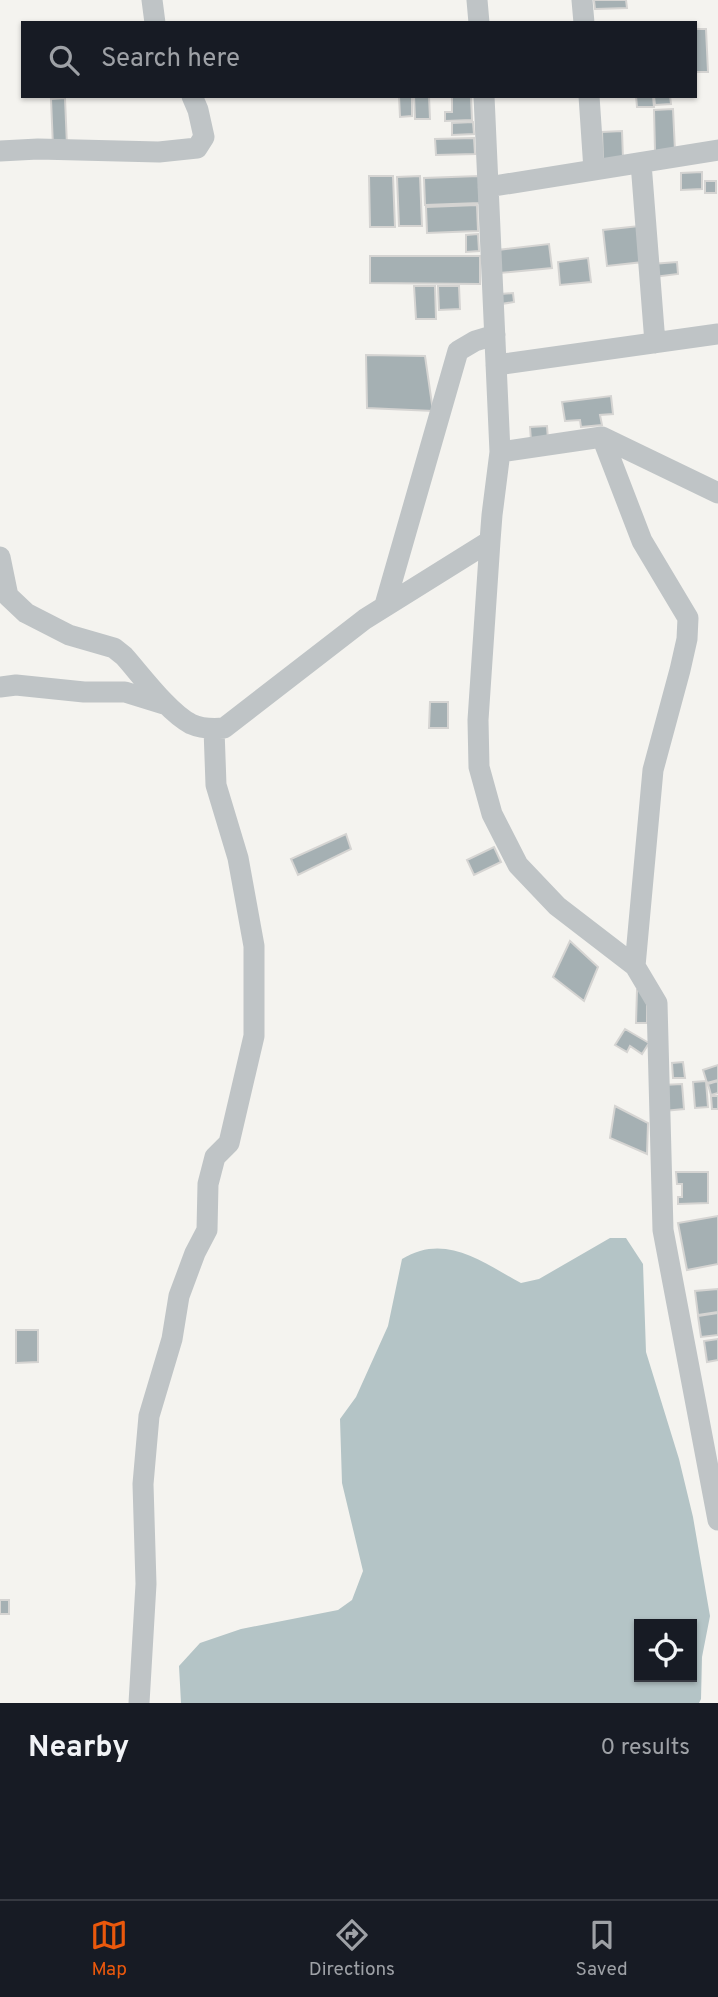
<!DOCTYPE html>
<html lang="en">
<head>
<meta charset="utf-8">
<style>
  body { margin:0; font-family:Overpass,sans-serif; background:#20242c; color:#f1f3f6 }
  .controls { position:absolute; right:21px; bottom:21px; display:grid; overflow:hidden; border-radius:0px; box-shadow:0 2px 5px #0004 }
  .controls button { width:63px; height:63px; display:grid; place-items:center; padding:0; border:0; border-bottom:2px solid #363941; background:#171b24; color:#f1f3f6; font:35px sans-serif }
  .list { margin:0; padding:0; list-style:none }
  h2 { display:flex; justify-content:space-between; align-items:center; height:91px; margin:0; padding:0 28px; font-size:30px }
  h2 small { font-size:23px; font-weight:400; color:#9ea1a6 }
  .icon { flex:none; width:38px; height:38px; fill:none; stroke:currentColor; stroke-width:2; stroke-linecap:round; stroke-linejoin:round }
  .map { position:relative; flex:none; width:718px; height:1703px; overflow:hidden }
  .search { position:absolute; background:#171b24; box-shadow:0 2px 5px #0004; left:21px; right:21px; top:21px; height:77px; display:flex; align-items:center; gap:18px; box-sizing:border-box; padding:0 24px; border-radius:0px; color:#9ea1a6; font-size:26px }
  .sheet { height:196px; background:#171b24 }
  nav { display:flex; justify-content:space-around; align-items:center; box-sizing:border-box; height:98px; border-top:2px solid #363941; background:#171b24; font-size:19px; color:#9ea1a6 }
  nav a { display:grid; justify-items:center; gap:4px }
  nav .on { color:#ea580c }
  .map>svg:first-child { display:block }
</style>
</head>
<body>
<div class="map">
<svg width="718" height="1703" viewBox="0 0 718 1703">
  <rect width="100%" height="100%" fill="#f4f3ef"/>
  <path fill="#b4c4c6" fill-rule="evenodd" d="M 610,1238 L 626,1238 L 643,1264 L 646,1352 L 679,1459 L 693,1517 L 710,1616 L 702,1657 L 701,1699 L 699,1703 L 181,1703 L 179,1666 L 200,1643 L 241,1629 L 338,1610 L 352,1600 L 363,1571 L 342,1483 L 340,1419 L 356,1397 L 388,1326 L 402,1259 C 446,1232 483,1263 521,1283 L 539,1279 ZM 639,1624 L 692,1624 L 692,1677 L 639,1677 Z"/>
  <path fill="#a5b0b3" stroke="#d5d4d2" stroke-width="2" d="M 594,0 L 626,0 L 627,8 L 595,9 Z
    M 695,29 L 706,29 L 708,72 L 695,72 Z
    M 399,96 L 412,96 L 412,116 L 400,117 Z
    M 414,96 L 429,96 L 430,119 L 415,119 Z
    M 452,96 L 471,96 L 472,120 L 445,121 L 445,112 L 452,112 Z
    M 636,96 L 653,96 L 654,107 L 637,107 Z
    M 654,96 L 670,96 L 671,104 L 655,105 Z
    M 65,98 L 67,146 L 53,147 L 51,99 Z
    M 673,109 L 675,151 L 655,151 L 654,110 Z
    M 473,122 L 474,134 L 452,135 L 452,123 Z
    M 622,131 L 623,159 L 603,159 L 602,132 Z
    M 474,138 L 475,154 L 436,155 L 435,139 Z
    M 702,172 L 702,189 L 681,190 L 681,173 Z
    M 369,176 L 393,176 L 395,227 L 370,227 Z
    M 420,176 L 422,226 L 399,226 L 397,177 Z
    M 479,176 L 480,203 L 425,205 L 424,178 Z
    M 705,181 L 716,181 L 716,193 L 705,193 Z
    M 477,205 L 478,231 L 427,233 L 426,207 Z
    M 639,226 L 643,262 L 607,266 L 603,230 Z
    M 478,234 L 479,251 L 466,252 L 466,235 Z
    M 549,244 L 552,268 L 500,273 L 498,250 Z
    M 370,256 L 480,256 L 480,284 L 370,283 Z
    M 588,258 L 591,282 L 560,285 L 558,262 Z
    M 677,262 L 678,274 L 654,277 L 652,264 Z
    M 414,286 L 435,286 L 436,319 L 416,319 Z
    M 438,286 L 459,286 L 460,309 L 439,310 Z
    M 513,293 L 514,302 L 501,304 L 500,294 Z
    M 366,355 L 425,356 L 433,411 L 367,408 Z
    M 611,396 L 613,414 L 600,415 L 602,425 L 581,427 L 580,420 L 565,421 L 562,402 Z
    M 547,426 L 548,440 L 531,441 L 530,427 Z
    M 430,702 L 448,702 L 448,728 L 429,728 Z
    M 346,834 L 351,849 L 298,875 L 291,859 Z
    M 494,847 L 501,862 L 474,875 L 467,860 Z
    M 570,941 L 598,967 L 584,1001 L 553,977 Z
    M 637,990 L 647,991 L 647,1023 L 636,1023 Z
    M 625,1029 L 649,1043 L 642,1054 L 630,1046 L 627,1052 L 615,1045 Z
    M 683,1062 L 685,1078 L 673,1078 L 672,1063 Z
    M 718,1065 L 718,1080 L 707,1083 L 703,1070 Z
    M 706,1081 L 708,1107 L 695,1108 L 693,1082 Z
    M 718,1081 L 718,1093 L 711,1095 L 708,1084 Z
    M 682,1084 L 684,1109 L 664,1111 L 663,1085 Z
    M 711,1096 L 718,1096 L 718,1109 L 712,1109 Z
    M 615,1106 L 648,1123 L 647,1154 L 610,1138 Z
    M 676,1172 L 708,1172 L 708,1203 L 678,1204 L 678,1197 L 682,1197 L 682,1184 L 677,1184 Z
    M 718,1216 L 718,1264 L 687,1270 L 678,1223 Z
    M 718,1289 L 718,1312 L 698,1315 L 695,1291 Z
    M 718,1313 L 718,1335 L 701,1337 L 698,1316 Z
    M 16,1330 L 38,1330 L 38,1362 L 16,1363 Z
    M 718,1339 L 718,1360 L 707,1362 L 704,1341 Z
    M 0,1600 L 9,1600 L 9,1614 L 0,1614 Z"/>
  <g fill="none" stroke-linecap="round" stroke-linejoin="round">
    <path stroke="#bfc4c6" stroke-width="21" d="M 152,0 L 155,23
      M 477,0 L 479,23
      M 582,0 L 584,23
      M 589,96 L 594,170
      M 0,151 L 38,149 L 159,152 L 197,148 L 204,137 L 198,110 L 192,96
      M 641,163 L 655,343
      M 488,187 L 718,150
      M 496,365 L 718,334
      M 602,437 L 642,541 L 688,618 L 687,639 L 680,670 L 653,770 L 635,966
      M 500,452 L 602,437 L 718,493
      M 490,541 L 478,720 L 479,767 L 492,814 L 518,865 L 557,906 L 635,966 L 657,1003 L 663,1230 L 718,1520
      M 0,557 L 8,596 L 26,613 L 69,635 L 114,648 L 124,656 C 141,675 169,713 191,724 C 202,729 213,729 224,728 L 365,619 L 490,541 L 492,515 L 500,452 L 484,96
      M 385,605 L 458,351 L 475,341 L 495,335
      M 0,687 L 16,685 L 84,692 L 125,692 L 167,705
      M 139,1703 L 146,1584 L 143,1484 L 149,1416 L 172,1339 L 179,1296 L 195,1253 L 207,1230 L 208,1184 L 215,1157 L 229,1143 L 254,1036 L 254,946 L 238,858 L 216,785 L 214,729"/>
  </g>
</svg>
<div class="controls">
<button><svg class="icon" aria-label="locate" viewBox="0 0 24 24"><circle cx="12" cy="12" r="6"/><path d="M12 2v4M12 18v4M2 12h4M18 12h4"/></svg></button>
</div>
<div class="search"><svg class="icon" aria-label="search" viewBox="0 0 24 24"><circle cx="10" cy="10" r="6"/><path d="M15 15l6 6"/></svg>Search here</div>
</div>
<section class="sheet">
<h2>Nearby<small>0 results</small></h2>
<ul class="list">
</ul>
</section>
<nav>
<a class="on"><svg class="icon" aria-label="map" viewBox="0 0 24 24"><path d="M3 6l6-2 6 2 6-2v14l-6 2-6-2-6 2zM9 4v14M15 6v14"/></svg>Map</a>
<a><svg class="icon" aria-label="directions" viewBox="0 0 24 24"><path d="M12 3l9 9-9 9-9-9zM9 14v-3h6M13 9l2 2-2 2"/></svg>Directions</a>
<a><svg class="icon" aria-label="saved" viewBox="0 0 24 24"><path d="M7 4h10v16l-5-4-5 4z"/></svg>Saved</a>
</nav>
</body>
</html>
